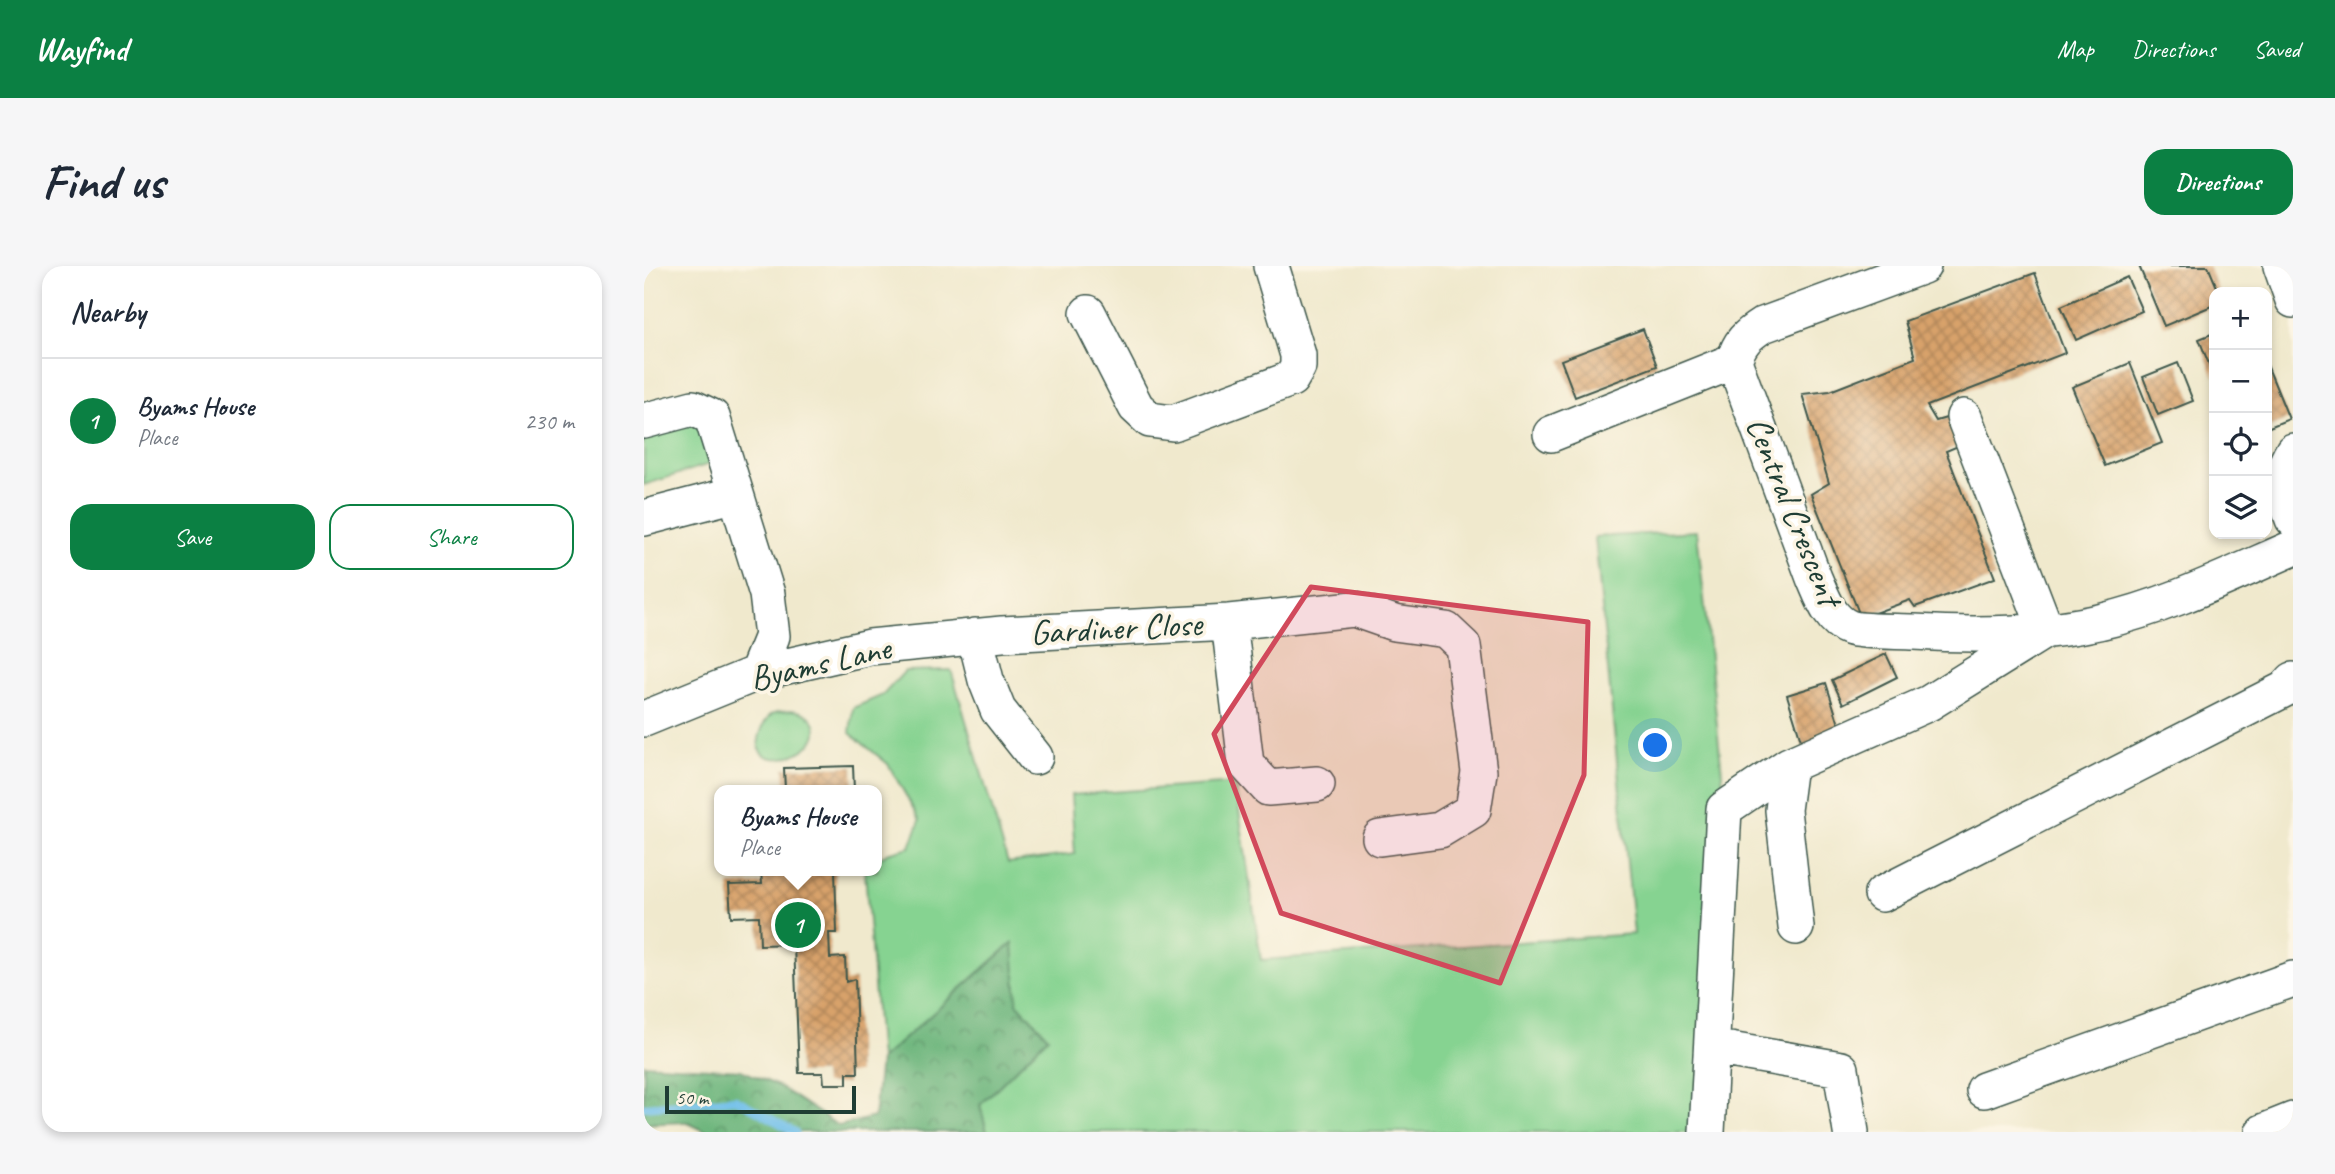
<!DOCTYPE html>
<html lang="en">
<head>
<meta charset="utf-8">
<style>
  body { margin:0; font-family:Caveat,sans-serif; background:#f6f6f7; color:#1f2937 }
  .controls { position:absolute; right:21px; top:21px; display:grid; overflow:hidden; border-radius:14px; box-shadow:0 4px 10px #0003 }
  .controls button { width:63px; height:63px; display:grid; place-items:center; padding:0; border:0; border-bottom:2px solid #e0e1e3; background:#fff; color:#1f2937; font:35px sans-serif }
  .scale { position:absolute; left:21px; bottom:18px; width:191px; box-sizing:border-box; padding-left:7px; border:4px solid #1f3d34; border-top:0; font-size:19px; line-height:24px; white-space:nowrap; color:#1f3d34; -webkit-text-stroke:5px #fcf5e5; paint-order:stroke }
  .you { position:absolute; left:1012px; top:480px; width:24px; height:24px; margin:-18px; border:5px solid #fff; border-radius:50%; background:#1a73e8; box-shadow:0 0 0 10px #1a73e833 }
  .badge { display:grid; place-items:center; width:46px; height:46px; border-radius:50%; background:#0b8043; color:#fff; font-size:23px; font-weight:700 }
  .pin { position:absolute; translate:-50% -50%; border:4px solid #fff; box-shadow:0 2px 7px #0006 }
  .popup { position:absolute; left:70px; top:519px; width:168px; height:91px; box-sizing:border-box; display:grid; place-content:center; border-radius:14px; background:#fff; filter:drop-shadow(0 2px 5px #0005); font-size:23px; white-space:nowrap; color:#747a83 }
  .popup b { font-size:26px; color:#1f2937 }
  .popup::after { content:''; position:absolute; left:50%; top:100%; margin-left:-14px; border:14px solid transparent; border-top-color:#fff }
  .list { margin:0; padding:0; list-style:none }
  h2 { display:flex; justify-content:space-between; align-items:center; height:91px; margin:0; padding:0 28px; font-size:30px }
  h2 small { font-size:23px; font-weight:400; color:#747a83 }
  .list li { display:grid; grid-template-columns:46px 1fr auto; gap:21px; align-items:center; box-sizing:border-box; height:126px; padding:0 28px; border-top:2px solid #e0e1e3 }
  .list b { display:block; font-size:26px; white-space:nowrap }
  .list p { margin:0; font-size:23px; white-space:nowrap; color:#747a83 }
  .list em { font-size:23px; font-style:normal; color:#747a83 }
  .actions { display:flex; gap:14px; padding:21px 28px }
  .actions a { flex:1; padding:16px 0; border:2px solid #0b8043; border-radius:21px; text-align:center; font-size:24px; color:#0b8043 }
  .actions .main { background:#0b8043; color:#fff }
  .icon { flex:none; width:38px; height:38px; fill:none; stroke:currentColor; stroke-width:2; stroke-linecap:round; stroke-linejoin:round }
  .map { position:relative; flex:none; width:1649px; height:866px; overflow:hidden; border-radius:21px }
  header { display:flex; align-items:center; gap:42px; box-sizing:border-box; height:98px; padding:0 35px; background:#0b8043; color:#fff }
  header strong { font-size:33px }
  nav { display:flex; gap:38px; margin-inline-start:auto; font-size:24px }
  .intro { display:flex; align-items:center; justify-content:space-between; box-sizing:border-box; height:168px; padding:0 42px }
  h1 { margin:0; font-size:49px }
  .button { padding:18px 32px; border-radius:21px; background:#0b8043; color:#fff; font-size:24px; font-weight:700 }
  main { display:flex; gap:42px; padding:0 42px }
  aside { flex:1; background:#fff; border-radius:21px; box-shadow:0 4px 10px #0003 }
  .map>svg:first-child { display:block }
</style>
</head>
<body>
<header>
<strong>Wayfind</strong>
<nav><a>Map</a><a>Directions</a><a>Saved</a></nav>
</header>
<div class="intro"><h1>Find us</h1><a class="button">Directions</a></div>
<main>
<aside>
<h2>Nearby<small></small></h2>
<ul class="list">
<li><span class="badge">1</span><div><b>Byams House</b><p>Place</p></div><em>230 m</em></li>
</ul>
<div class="actions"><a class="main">Save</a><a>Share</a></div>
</aside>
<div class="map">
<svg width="1649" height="866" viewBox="0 0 1649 866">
  <defs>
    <pattern id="forest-crowns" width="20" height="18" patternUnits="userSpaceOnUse" patternTransform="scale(1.75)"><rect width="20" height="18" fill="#6cb57b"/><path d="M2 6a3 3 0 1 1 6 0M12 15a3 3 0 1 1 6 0" fill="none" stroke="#589466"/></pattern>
    <pattern id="building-cross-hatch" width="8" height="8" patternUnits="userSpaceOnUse" patternTransform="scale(1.75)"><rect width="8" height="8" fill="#d8a26b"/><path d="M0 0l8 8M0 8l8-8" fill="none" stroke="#af8559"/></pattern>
  </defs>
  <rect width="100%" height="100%" fill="#fcf5e5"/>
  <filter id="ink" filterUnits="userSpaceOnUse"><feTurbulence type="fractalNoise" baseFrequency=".0143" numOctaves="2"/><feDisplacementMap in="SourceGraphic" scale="14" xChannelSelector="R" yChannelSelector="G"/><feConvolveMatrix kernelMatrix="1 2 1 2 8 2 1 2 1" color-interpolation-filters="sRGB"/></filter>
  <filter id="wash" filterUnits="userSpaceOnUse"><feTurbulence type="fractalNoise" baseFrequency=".00686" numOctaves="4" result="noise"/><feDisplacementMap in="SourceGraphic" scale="28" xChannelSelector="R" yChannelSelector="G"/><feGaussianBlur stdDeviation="1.57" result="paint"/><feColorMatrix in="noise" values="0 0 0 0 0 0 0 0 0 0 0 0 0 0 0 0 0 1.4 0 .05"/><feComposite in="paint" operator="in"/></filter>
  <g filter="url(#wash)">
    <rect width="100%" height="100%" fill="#f0e9cd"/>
    <path fill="#86d391" stroke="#528862" stroke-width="2" d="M 53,155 L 72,196 L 0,219 L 0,170 Z
      M 1053,265 L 1081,537 L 1051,866 L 343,866 L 336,839 L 404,771 L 373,737 L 368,677 L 236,794 L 221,605 L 233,605 L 233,594 L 243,587 L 266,581 L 276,554 L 244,498 L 206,467 L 209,442 L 239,429 L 261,405 L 307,404 L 364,597 L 431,588 L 427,529 L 591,517 L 617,694 L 990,668 L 951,271 Z
      M 147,444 C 160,445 173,451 172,467 C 170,485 130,502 117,486 C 110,477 120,452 130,447 C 134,445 142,445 147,444 Z"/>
    <path fill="url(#forest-crowns)" stroke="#467958" stroke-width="2" d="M 369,677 L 373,737 L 404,771 L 336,839 L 343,866 L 63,866 L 42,856 L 0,858 L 0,798 L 97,804 L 134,820 L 195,860 L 230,851 L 236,794 Z"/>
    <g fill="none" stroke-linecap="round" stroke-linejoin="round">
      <path stroke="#6fbfea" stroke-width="8" d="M 0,841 L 92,833 L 151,866"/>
    </g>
    <g id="blocks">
      <path fill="url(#building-cross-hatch)" d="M 1495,0 L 1564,0 L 1575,26 L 1570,26 L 1570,39 L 1520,60 Z
        M 1391,7 L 1421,87 L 1283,140 L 1292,155 L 1309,150 L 1319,178 L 1302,185 L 1351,312 L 1271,341 L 1266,334 L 1217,352 L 1167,228 L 1185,217 L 1158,128 L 1186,125 L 1271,92 L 1261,55 Z
        M 1483,11 L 1498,45 L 1432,74 L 1417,40 Z
        M 999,63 L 1013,100 L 931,131 L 917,94 Z
        M 1570,67 L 1570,111 L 1555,73 Z
        M 1486,97 L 1518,177 L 1461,200 L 1428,121 Z
        M 1534,97 L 1549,135 L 1514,149 L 1499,111 Z
        M 1623,99 L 1645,153 L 1623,162 Z
        M 1242,388 L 1253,411 L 1199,438 L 1188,414 Z
        M 1182,417 L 1199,471 L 1160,484 L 1143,429 Z
        M 209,500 L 210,524 L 141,524 L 140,502 Z
        M 117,605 L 191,605 L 193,667 L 185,667 L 186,692 L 201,691 L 202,716 L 211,713 L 214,807 L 203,807 L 203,818 L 180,818 L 179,807 L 155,807 L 150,678 L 116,679 L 115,650 L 87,651 L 85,619 L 118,618 Z"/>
    </g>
  </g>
  <g filter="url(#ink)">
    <use href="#blocks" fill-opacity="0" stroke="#3e574b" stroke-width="2"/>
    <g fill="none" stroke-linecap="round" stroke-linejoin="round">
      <defs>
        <path id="minor" d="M 1279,0 L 1119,59 C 1103,69 1095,77 1090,95 L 1170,312 C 1178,330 1185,354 1206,362 C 1218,366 1256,365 1270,366 C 1331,370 1396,369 1455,356 C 1522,341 1587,309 1649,282
          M 1637,0 L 1649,34
          M 444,47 L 492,141 L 506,154 L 529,157 L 647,113 L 654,101 L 654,89 L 627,0
          M 0,155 L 49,142 L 68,151 L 123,328 L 128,370 L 113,407
          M 907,168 L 1090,95
          M 1649,185 C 1631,216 1637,221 1649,253
          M 0,252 L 92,228
          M 585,356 L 602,498 L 624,522 L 673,518
          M 331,370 L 342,414 L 354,444 L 391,491
          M 0,453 L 113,407 L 226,381 L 358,368 L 585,356 L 710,343 L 750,357 L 802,364 L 819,380 L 835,506 L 829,544 L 796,564 L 736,572
          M 1145,499 L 1139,544 L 1152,661
          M 1238,628 L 1641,423 L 1649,414
          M 1068,781 L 1197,803 L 1207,866
          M 1340,824 L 1649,713
          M 1063,866 L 1080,543 L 1145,499 L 1285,437 L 1402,364 L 1320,151
          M 1619,866 L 1649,854"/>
      </defs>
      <use href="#minor" stroke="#3e574b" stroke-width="38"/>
      <use href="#minor" stroke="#fff" stroke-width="35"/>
    </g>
  </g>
  <path fill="#d1495b" fill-opacity="0.2" stroke="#d1495b" stroke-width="5" stroke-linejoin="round" d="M 667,321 L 944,356 L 940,509 L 856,717 L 637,647 L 570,468 Z"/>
  <g text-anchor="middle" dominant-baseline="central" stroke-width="7" stroke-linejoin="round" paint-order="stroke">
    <g font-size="35" fill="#1f3d34" stroke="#fcf5e5">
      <text transform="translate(1150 245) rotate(68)">Central Crescent</text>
      <text transform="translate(472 362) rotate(-3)">Gardiner Close</text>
      <text transform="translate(176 397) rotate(-13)">Byams Lane</text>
    </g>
  </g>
</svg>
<div class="controls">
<button>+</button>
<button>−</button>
<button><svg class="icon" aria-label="locate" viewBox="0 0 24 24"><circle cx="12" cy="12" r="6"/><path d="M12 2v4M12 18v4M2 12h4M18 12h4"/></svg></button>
<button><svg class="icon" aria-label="layers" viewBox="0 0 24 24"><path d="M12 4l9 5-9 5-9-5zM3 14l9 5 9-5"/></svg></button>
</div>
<div class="scale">50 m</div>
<div class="you"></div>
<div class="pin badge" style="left:154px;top:659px">1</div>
<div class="popup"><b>Byams House</b>Place</div>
</div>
</main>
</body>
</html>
